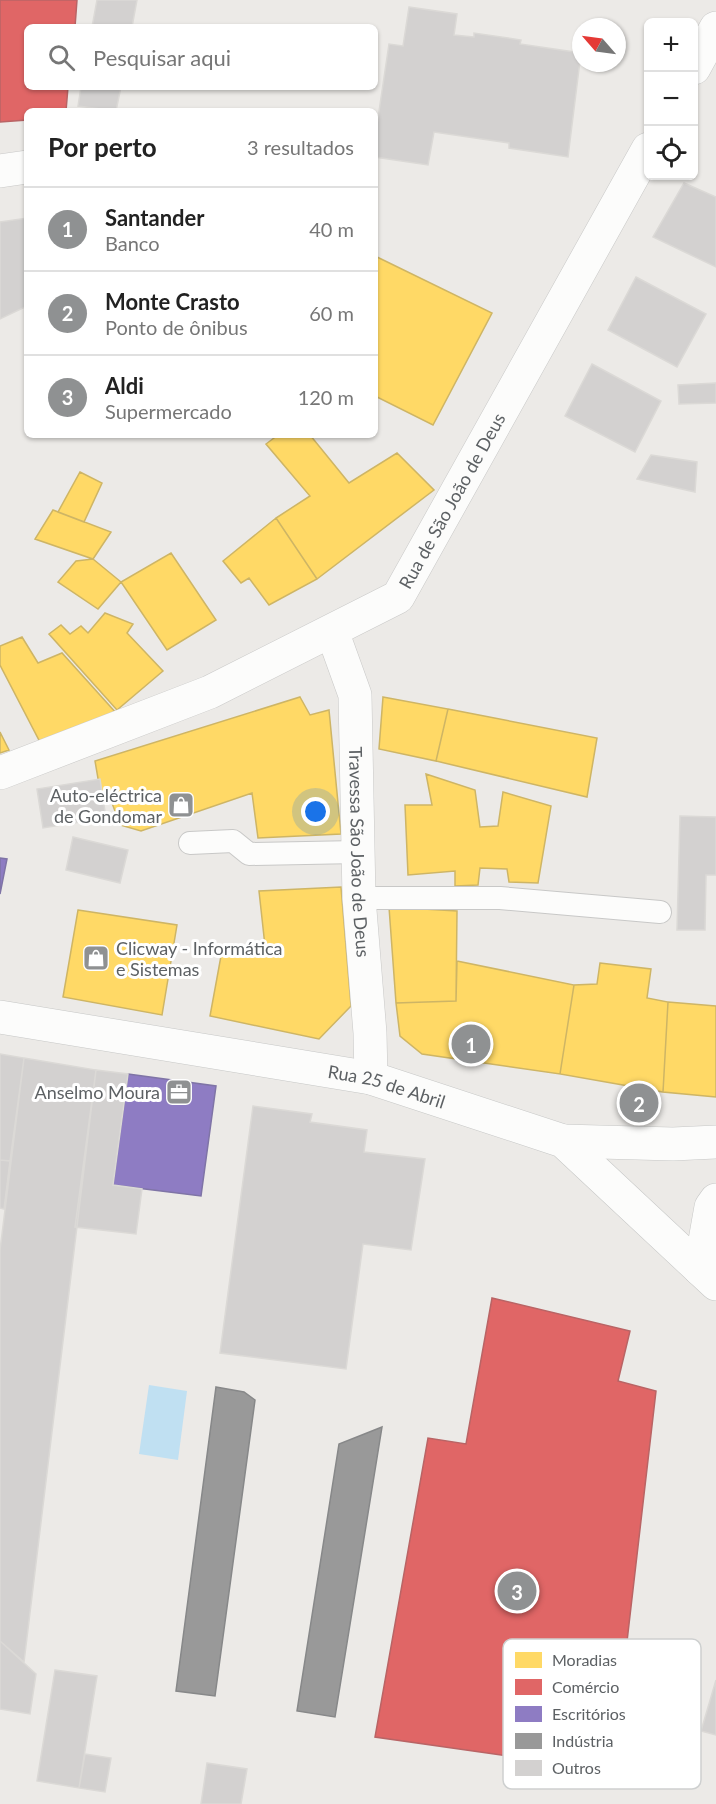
<!DOCTYPE html>
<html lang="pt">
<head>
<meta charset="utf-8">
<style>
  body { margin:0; font-family:Lato,sans-serif; background:#f2f2f2; color:#222 }
  .controls { position:absolute; right:18px; top:18px; display:grid; overflow:hidden; border-radius:9px; box-shadow:0 2px 4px #0004 }
  .controls button { width:54px; height:54px; display:grid; place-items:center; padding:0; border:0; border-bottom:2px solid #e0e0e0; background:#fff; color:#222; font:30px sans-serif }
  .compass { position:absolute; left:572px; top:18px; width:54px; height:54px; border-radius:50%; background:#fff; box-shadow:0 2px 4px #0004; rotate:298deg }
  .you { position:absolute; left:316px; top:812px; width:21px; height:21px; margin:-15px; border:4px solid #fff; border-radius:50%; background:#1a73e8; box-shadow:0 0 0 9px #1a73e833 }
  .badge { display:grid; place-items:center; width:39px; height:39px; border-radius:50%; background:#8f9192; color:#fff; font-size:20px; font-weight:700 }
  .pin { position:absolute; translate:-50% -50%; border:3px solid #fff; box-shadow:0 2px 6px #0006 }
  .list { margin:0; padding:0; list-style:none }
  h2 { display:flex; justify-content:space-between; align-items:center; height:78px; margin:0; padding:0 24px; font-size:26px }
  h2 small { font-size:20px; font-weight:400; color:#767676 }
  .list li { display:grid; grid-template-columns:39px 1fr auto; gap:18px; align-items:center; box-sizing:border-box; height:84px; padding:0 24px; border-top:2px solid #e0e0e0 }
  .list b { display:block; font-size:22px; white-space:nowrap }
  .list p { margin:0; font-size:20px; white-space:nowrap; color:#767676 }
  .list em { font-size:20px; font-style:normal; color:#767676 }
  .icon { flex:none; width:33px; height:33px; fill:none; stroke:currentColor; stroke-width:2; stroke-linecap:round; stroke-linejoin:round }
  .map { position:relative; flex:none; width:716px; height:1804px; overflow:hidden }
  .search { position:absolute; background:#fff; box-shadow:0 2px 4px #0004; left:24px; top:24px; width:354px; height:66px; display:flex; align-items:center; gap:15px; box-sizing:border-box; padding:0 21px; border-radius:9px; color:#767676; font-size:22px }
  .panel { position:absolute; background:#fff; box-shadow:0 2px 4px #0004; left:24px; top:108px; width:354px; height:330px; border-radius:9px }
  .map>svg:first-child { display:block }
</style>
</head>
<body>
<div class="map">
<svg width="716" height="1804" viewBox="0 0 716 1804">
  <rect width="100%" height="100%" fill="#eceae7"/>
  <path fill="#c0e0f2" d="M 149,1385 L 187,1391 L 178,1460 L 139,1454 Z"/>
  <path fill="#ffd966" stroke="#ceb565" stroke-width="1.5" d="M 375,256 L 492,313 L 433,425 L 375,396 Z
    M 278,435 L 310,435 L 349,483 L 397,453 L 434,490 L 317,579 L 276,518 L 310,496 L 266,444 Z
    M 80,472 L 102,483 L 84,522 L 58,512 Z
    M 53,510 L 111,532 L 93,559 L 35,539 Z
    M 276,518 L 317,579 L 269,605 L 249,578 L 241,583 L 223,561 Z
    M 171,553 L 216,620 L 167,650 L 121,582 Z
    M 93,559 L 121,582 L 98,609 L 58,582 L 76,561 Z
    M 105,613 L 133,624 L 127,633 L 163,671 L 117,710 L 49,634 L 61,625 L 70,634 L 81,626 L 88,633 Z
    M 22,637 L 38,663 L 62,653 L 117,714 L 41,744 L 0,665 L 0,646 Z
    M 300,697 L 310,715 L 329,710 L 341,834 L 258,838 L 252,793 L 141,831 L 120,825 L 108,792 L 101,796 L 95,761 Z
    M 383,697 L 448,709 L 436,761 L 379,749 Z
    M 448,709 L 597,738 L 587,797 L 436,761 Z
    M 0,732 L 9,750 L 0,753 Z
    M 426,774 L 475,790 L 480,827 L 498,826 L 503,792 L 551,806 L 538,883 L 509,882 L 507,869 L 480,868 L 478,885 L 455,886 L 455,871 L 408,875 L 405,805 L 432,805 Z
    M 341,887 L 351,1006 L 319,1039 L 210,1016 L 223,945 L 265,946 L 259,891 Z
    M 389,907 L 457,911 L 456,1001 L 396,1003 Z
    M 78,910 L 177,925 L 162,1015 L 63,997 Z
    M 457,961 L 574,985 L 560,1074 L 422,1054 L 400,1036 L 396,1003 L 456,1001 Z
    M 600,963 L 651,969 L 647,998 L 668,1002 L 663,1092 L 560,1074 L 574,985 L 597,984 Z
    M 668,1002 L 716,1006 L 716,1097 L 663,1092 Z"/>
  <path fill="#e06666" stroke="#b96465" stroke-width="1.5" d="M 0,0 L 77,0 L 75,27 L 27,27 L 27,87 L 68,87 L 66,111 L 27,111 L 27,120 L 0,122 Z
    M 492,1298 L 630,1331 L 618,1381 L 656,1391 L 612,1771 L 375,1737 L 428,1438 L 466,1444 Z"/>
  <path fill="#8e7cc3" stroke="#7f74a6" stroke-width="1.5" d="M 0,858 L 7,859 L 0,894 Z
    M 128,1074 L 216,1086 L 201,1196 L 113,1185 Z"/>
  <path fill="#999" stroke="#878889" stroke-width="1.5" d="M 216,1387 L 244,1392 L 255,1400 L 215,1696 L 176,1691 Z
    M 382,1427 L 335,1717 L 297,1711 L 339,1444 Z"/>
  <path fill="#d3d1d0" stroke="#dbd9d6" stroke-width="1.5" d="M 97,0 L 137,0 L 132,27 L 92,27 Z
    M 409,7 L 457,14 L 454,35 L 474,37 L 474,33 L 521,40 L 520,44 L 581,53 L 568,157 L 509,148 L 509,143 L 434,132 L 428,165 L 375,157 L 375,138 L 389,44 L 403,46 Z
    M 81,87 L 121,87 L 116,111 L 78,106 Z
    M 684,183 L 716,197 L 716,267 L 653,237 Z
    M 27,218 L 25,307 L 0,319 L 0,222 Z
    M 636,277 L 706,314 L 677,367 L 608,330 Z
    M 592,364 L 661,401 L 635,452 L 565,416 Z
    M 716,383 L 716,403 L 679,404 L 678,385 Z
    M 651,455 L 697,462 L 695,492 L 637,479 Z
    M 100,779 L 106,818 L 43,828 L 37,789 Z
    M 680,816 L 716,817 L 716,875 L 706,875 L 705,930 L 677,930 Z
    M 73,837 L 128,850 L 120,883 L 66,870 Z
    M 0,1054 L 24,1058 L 10,1161 L 0,1160 Z
    M 24,1058 L 96,1070 L 24,1662 L 0,1641 L 0,1250 Z
    M 96,1070 L 128,1074 L 113,1185 L 142,1189 L 136,1234 L 75,1227 Z
    M 253,1106 L 312,1114 L 310,1122 L 367,1130 L 364,1152 L 425,1159 L 411,1250 L 363,1244 L 346,1369 L 220,1353 Z
    M 0,1160 L 10,1161 L 4,1209 L 0,1208 Z
    M 0,1641 L 36,1674 L 30,1714 L 0,1709 Z
    M 55,1670 L 97,1676 L 79,1788 L 37,1781 Z
    M 716,1680 L 716,1735 L 701,1731 Z
    M 85,1754 L 111,1758 L 105,1792 L 79,1788 Z
    M 207,1763 L 247,1769 L 241,1804 L 201,1804 Z"/>
  <g fill="none" stroke-linecap="round" stroke-linejoin="round">
    <defs>
      <path id="service" d="M 190,843 L 233,841 L 249,854 L 358,852
        M 359,898 L 500,898 L 660,912"/>
      <g id="minor">
        <path d="M 694,68 L 716,28"/>
        <path d="M 0,171 L 27,167"/>
        <path id="s1" d="M 332,631 L 355,695 L 359,898 L 370,1033 L 371,1078"/>
        <path id="s2" d="M 0,773 L 210,692 L 398,597 L 648,149"/>
      </g>
      <g id="secondary">
        <path id="s3" d="M 0,1017 L 371,1078 L 563,1141 L 716,1284"/>
        <path d="M 563,1141 L 673,1144 L 716,1142"/>
        <path d="M 700,1269 L 711,1207 L 716,1200"/>
      </g>
    </defs>
    <use href="#service" stroke="#c8c8c7" stroke-width="24"/>
    <use href="#minor" stroke="#c8c8c7" stroke-width="34"/>
    <use href="#secondary" stroke="#c6c7c6" stroke-width="34"/>
    <use href="#service" stroke="#fcfcfb" stroke-width="22"/>
    <use href="#minor" stroke="#fcfcfb" stroke-width="33"/>
    <use href="#secondary" stroke="#fcfcfb" stroke-width="33"/>
  </g>
  <defs>
    <symbol id="shop-square" viewBox="-11 -11 22 22"><rect x="-9" y="-9" width="18" height="18" rx="4" fill="#8f9192" stroke="#fff"/><path d="M-5-2.5h2.3a2.7 3.5 0 0 1 5.4 0H5L5.5 6h-11ZM-1.5-2.5h3a1.5 2.3 0 0 0-3 0Z" fill="#fff"/></symbol>
    <symbol id="office-square" viewBox="-11 -11 22 22"><rect x="-9" y="-9" width="18" height="18" rx="4" fill="#8f9192" stroke="#fff"/><path d="M-6-3h4V-5.5h4V-3h4V5H-6ZM-1-4.5V-3h2v-1.5ZM-6 0V1H6V0Z" fill="#fff"/></symbol>
  </defs>
  <g fill-rule="evenodd">
    <use href="#shop-square" x="166" y="790" width="30" height="30"/>
    <use href="#shop-square" x="81" y="943" width="30" height="30"/>
    <use href="#office-square" x="164" y="1077" width="30" height="30"/>
  </g>
  <g text-anchor="middle" dominant-baseline="central" stroke-width="6" stroke-linejoin="round" paint-order="stroke">
    <g font-size="18" fill="#5d6164" stroke="#fff">
      <text stroke="none"><textPath href="#s2" startOffset="546">Rua de São João de Deus</textPath></text>
      <text stroke="none"><textPath href="#s1" startOffset="225">Travessa São João de Deus</textPath></text>
      <text stroke="none"><textPath href="#s3" startOffset="393">Rua 25 de Abril</textPath></text>
    </g>
    <g font-size="18" fill="#5d6164" stroke="#fff" text-anchor="end">
      <text x="162" y="795">Auto-eléctrica<tspan x="162" dy="21">de Gondomar</tspan></text>
      <text x="116" y="948" text-anchor="start">Clicway - Informática<tspan x="116" dy="21">e Sistemas</tspan></text>
      <text x="160" y="1092">Anselmo Moura</text>
    </g>
  </g>
  <rect x="503" y="1639" width="198" height="150" rx="9" fill="#fff" stroke="#ced0d0" stroke-width="1.5"/>
  <rect x="515" y="1652" width="27" height="16" fill="#ffd966"/>
  <rect x="515" y="1679" width="27" height="16" fill="#e06666"/>
  <rect x="515" y="1706" width="27" height="16" fill="#8e7cc3"/>
  <rect x="515" y="1733" width="27" height="16" fill="#999"/>
  <rect x="515" y="1760" width="27" height="16" fill="#d3d1d0"/>
  <g font-size="16" fill="#5d6164">
    <text x="552" y="1666">Moradias</text>
    <text x="552" y="1693">Comércio</text>
    <text x="552" y="1720">Escritórios</text>
    <text x="552" y="1747">Indústria</text>
    <text x="552" y="1774">Outros</text>
  </g>
</svg>
<div class="controls">
<button>+</button>
<button>−</button>
<button><svg class="icon" aria-label="locate" viewBox="0 0 24 24"><circle cx="12" cy="12" r="6"/><path d="M12 2v4M12 18v4M2 12h4M18 12h4"/></svg></button>
</div>
<svg class="compass" viewBox="-18 -18 36 36"><path d="M0-13l5 13h-10z" fill="#e53935"/><path d="M0 13l5-13h-10z" fill="#767676"/></svg>
<div class="you"></div>
<div class="pin badge" style="left:471px;top:1044px">1</div>
<div class="pin badge" style="left:639px;top:1103px">2</div>
<div class="pin badge" style="left:517px;top:1591px">3</div>
<div class="search"><svg class="icon" aria-label="search" viewBox="0 0 24 24"><circle cx="10" cy="10" r="6"/><path d="M15 15l6 6"/></svg>Pesquisar aqui</div>
<section class="panel">
<h2>Por perto<small>3 resultados</small></h2>
<ul class="list">
<li><span class="badge">1</span><div><b>Santander</b><p>Banco</p></div><em>40 m</em></li>
<li><span class="badge">2</span><div><b>Monte Crasto</b><p>Ponto de ônibus</p></div><em>60 m</em></li>
<li><span class="badge">3</span><div><b>Aldi</b><p>Supermercado</p></div><em>120 m</em></li>
</ul>
</section>
</div>
</body>
</html>
